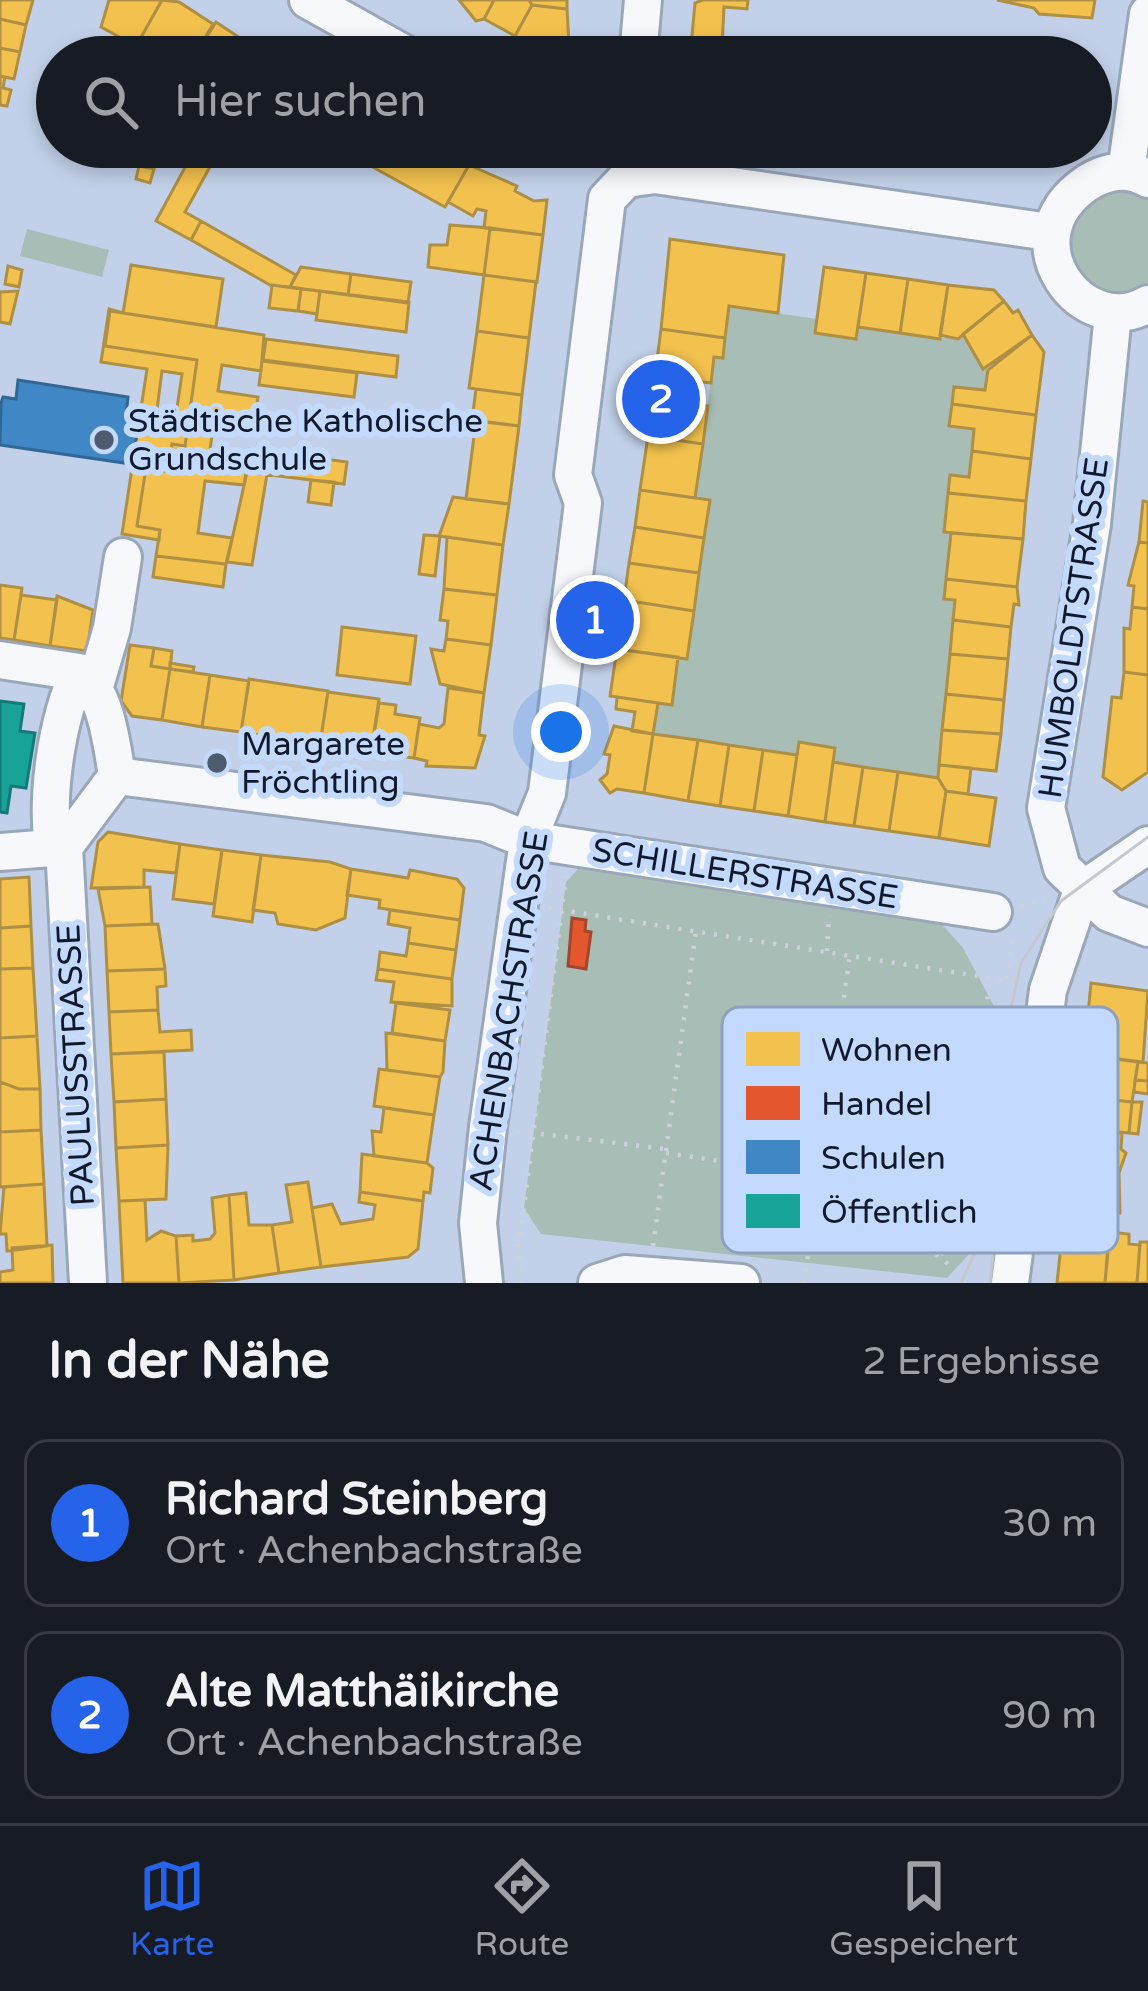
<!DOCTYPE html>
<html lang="de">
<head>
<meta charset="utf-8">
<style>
  body { margin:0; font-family:"Varela Round",sans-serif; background:#20242c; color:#f1f3f6 }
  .you { position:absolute; left:561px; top:732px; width:42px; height:42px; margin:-30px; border:9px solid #fff; border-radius:50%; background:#1a73e8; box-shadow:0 0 0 18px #1a73e833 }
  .badge { display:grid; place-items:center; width:78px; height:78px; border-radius:50%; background:#2563eb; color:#fff; font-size:39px; font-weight:700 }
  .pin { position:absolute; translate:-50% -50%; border:6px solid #fff; box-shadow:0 3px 12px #0006 }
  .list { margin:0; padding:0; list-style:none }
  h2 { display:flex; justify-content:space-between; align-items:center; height:156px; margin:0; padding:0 48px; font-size:51px }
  h2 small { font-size:39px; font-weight:400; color:#9ea1a6 }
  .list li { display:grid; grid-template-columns:78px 1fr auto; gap:36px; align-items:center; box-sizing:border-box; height:168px; margin:0 24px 24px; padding:0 24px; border:3px solid #363941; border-radius:24px }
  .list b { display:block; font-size:45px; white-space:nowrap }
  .list p { margin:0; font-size:39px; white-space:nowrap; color:#9ea1a6 }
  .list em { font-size:39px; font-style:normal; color:#9ea1a6 }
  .icon { flex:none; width:66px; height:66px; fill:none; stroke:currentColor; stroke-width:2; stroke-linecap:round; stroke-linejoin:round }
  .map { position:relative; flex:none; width:1148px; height:1283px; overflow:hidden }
  .search { position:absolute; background:#171b24; box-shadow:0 6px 18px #0003; left:36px; right:36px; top:36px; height:132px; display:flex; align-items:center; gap:30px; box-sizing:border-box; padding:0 42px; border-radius:66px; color:#9ea1a6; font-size:45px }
  .sheet { height:540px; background:#171b24 }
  nav { display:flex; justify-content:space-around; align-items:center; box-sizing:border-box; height:168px; border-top:3px solid #363941; background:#171b24; font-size:33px; color:#9ea1a6 }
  nav a { display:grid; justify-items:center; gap:6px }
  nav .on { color:#2563eb }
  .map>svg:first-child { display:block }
</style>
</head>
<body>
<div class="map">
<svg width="1148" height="1283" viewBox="0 0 1148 1283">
  <rect width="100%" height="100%" fill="#c2d1e9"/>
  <path fill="#a8bdb5" d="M 1148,181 L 1148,302 L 1084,299 L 1052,224 L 1082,189 Z
    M 27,229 L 109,250 L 102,277 L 20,256 Z
    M 729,306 L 817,319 L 815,333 L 855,339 L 858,327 L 939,339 L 963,334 L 988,370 L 985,390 L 954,388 L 949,426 L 974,429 L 969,477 L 950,476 L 944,531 L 951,533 L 944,598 L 955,600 L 938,778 L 833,762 L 834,747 L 799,742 L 797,755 L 653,734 L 658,703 L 672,705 L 678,657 L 687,658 L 710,501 L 695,498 L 714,357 L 723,357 Z
    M 578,869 L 940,922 L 963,948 L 1002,1021 L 981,1222 L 971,1252 L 947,1278 L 541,1234 L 524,1208 L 566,882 Z"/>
  <path fill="#f2c14e" stroke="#ae8f43" stroke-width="3" fill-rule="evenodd" d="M 0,0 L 33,0 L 26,25 L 0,19 Z
    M 162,0 L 179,2 L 213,24 L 194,57 L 147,57 L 134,50 Z
    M 162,0 L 136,46 L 101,27 L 109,0 Z
    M 459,0 L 494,0 L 484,19 L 476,21 Z
    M 494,0 L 529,0 L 532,5 L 515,36 L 484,19 Z
    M 529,0 L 567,0 L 567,9 L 532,5 Z
    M 702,0 L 748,0 L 747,9 L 724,7 L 722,48 L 691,46 L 695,3 Z
    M 997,0 L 1095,0 L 1092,18 L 1039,14 L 1034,8 Z
    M 532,5 L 567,9 L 569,45 L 563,45 L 562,55 L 533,53 L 533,46 L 515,36 Z
    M 0,19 L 26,25 L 20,52 L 0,48 Z
    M 216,22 L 252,46 L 245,57 L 194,57 Z
    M 252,46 L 264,52 L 268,47 L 282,56 L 245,57 Z
    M 691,46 L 722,48 L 721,57 L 690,57 Z
    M 0,48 L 20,52 L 14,79 L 0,76 Z
    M 0,76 L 5,77 L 3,88 L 11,90 L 7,106 L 0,105 Z
    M 196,147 L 221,147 L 185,212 L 201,221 L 191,240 L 156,221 Z
    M 335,147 L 367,147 L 360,160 Z
    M 367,147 L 449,147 L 469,165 L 445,207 L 360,160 Z
    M 896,147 L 955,147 L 954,155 Z
    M 955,147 L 1019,147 L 1026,156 L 1015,165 L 954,155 Z
    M 469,165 L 517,186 L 515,191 L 534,201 L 547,200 L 543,235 L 484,228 L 486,211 L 477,209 L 473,216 L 448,202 Z
    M 139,166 L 154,169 L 150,183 L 136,179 Z
    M 201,221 L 296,275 L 290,287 L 270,285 L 191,240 Z
    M 450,225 L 490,228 L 484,275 L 428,267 L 430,245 L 447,245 Z
    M 490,228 L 543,235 L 537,282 L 484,275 Z
    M 670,239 L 784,255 L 778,313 L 729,306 L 725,338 L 661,329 Z
    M 131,265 L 223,279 L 216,327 L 123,313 Z
    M 8,266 L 22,270 L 19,287 L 5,284 Z
    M 301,267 L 351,274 L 348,295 L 290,287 Z
    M 824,267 L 866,273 L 856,339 L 815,333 Z
    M 866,273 L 908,279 L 900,333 L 858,327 Z
    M 351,274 L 411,282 L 408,303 L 348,295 Z
    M 484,275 L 536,282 L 529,338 L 477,331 Z
    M 908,279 L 948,285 L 940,339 L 900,333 Z
    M 272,285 L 301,289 L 298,311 L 269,308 Z
    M 948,285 L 994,290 L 1004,301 L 958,339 L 940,335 Z
    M 301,289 L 320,291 L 317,314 L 298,311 Z
    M 18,291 L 10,324 L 0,322 L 0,292 Z
    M 320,291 L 409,302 L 406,332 L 316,320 Z
    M 1004,301 L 1013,313 L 1018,310 L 1032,335 L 983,369 L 963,334 Z
    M 109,309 L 123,313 L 110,311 L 105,346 L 197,360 L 185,446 L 172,444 L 171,454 L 165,453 L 169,472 L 146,468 L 137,526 L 160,530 L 159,540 L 122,534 L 147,369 L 101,362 ZM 162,371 L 182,374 L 174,428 L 155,425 Z
    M 110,311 L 264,335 L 261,371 L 222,365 L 218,391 L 258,397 L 253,428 L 214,423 L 210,449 L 249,455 L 244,485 L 205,481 L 198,533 L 232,538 L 226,564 L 156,556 L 160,530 L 137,526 L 146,468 L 169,472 L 165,453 L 171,454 L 172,444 L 185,446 L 197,360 L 105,346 Z
    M 661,329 L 725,338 L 723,358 L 714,357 L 711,383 L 655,376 Z
    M 477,331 L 529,338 L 522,395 L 469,388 Z
    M 1032,335 L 1044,352 L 1036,415 L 952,404 L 954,387 L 985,390 L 988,370 Z
    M 266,339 L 398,356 L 396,377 L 263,360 Z
    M 262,361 L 357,373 L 354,397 L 259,385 Z
    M 476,389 L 522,395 L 519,426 L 472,420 Z
    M 653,398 L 708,406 L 703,444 L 648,436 Z
    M 952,404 L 1036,415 L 1031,459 L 972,451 L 974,429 L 949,426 Z
    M 476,421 L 519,426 L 509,504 L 466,499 Z
    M 648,436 L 703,444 L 695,498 L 640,490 Z
    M 250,449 L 347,462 L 344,484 L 247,472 Z
    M 972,451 L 1031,459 L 1026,501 L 948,493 L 950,475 L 969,477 Z
    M 247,472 L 267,474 L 252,565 L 227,562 Z
    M 311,480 L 334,482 L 331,505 L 308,502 Z
    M 640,490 L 710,500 L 704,538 L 635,527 Z
    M 948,493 L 1026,501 L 1023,539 L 944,532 Z
    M 453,497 L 509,504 L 503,545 L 439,536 Z
    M 1143,501 L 1148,502 L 1148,543 L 1139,542 Z
    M 635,527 L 704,538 L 699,573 L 629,563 Z
    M 951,533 L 1023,539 L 1017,587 L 946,579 Z
    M 424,535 L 440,536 L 435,576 L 419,574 Z
    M 447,537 L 503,545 L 497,595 L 444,589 Z
    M 1139,542 L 1148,543 L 1148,609 L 1132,607 L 1134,586 L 1128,585 Z
    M 156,556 L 226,564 L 223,587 L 153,577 Z
    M 629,563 L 699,573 L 694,611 L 624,600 Z
    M 946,579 L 1017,587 L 1019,605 L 1014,604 L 1011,627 L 953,620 L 955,600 L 944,599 Z
    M 0,585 L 22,588 L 14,640 L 0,638 Z
    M 444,589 L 497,595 L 491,645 L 446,639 L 448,621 L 440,620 Z
    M 21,595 L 57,600 L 50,646 L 14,640 Z
    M 57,596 L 93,610 L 87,651 L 50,646 Z
    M 624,600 L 694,611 L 687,659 L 617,649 Z
    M 1132,607 L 1148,609 L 1148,675 L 1124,672 L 1124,628 L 1130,629 Z
    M 953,620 L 1011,627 L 1008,659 L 950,654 Z
    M 342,627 L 416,636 L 410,684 L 337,675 Z
    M 446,639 L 491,645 L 484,693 L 440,684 L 431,649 L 444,651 Z
    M 130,645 L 154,648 L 151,666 L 170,669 L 162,720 L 132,716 L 121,701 Z
    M 154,648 L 172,651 L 170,669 L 151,666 Z
    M 617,649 L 678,657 L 672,705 L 610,696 Z
    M 950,654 L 1008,659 L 1004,700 L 946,694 Z
    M 170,663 L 194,667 L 193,672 L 170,669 Z
    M 170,669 L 210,675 L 202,727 L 162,720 Z
    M 1124,672 L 1148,675 L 1148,772 L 1122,790 L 1103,777 L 1112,697 L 1121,698 Z
    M 210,675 L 249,681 L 241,732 L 202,727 Z
    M 249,679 L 328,691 L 320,744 L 241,732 Z
    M 448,688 L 484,693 L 479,735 L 485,736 L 475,768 L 426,766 L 427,761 L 414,758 L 419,724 L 439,728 L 444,724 Z
    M 328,692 L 379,699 L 371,752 L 320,744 Z
    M 946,694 L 1004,700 L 1001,734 L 942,730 Z
    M 617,697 L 658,703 L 653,734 L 632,731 L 635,712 L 616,709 Z
    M 379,703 L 396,705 L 395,714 L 420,718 L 414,758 L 371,754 Z
    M 614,726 L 653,734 L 644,793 L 617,789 L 610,793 L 600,780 L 607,774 L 610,755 L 604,754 Z
    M 942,730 L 1001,734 L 996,771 L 939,765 Z
    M 653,734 L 698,740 L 688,801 L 644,793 Z
    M 698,740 L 729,745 L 720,806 L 688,801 Z
    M 799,742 L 835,748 L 825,822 L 788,816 Z
    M 729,745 L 763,750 L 754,811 L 720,806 Z
    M 763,750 L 797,755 L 788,816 L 754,811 Z
    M 833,762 L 863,767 L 854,826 L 825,822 Z
    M 939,765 L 971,768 L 968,794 L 946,791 L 938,778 Z
    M 863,767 L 898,772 L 889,831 L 854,826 Z
    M 898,772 L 938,778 L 946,791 L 939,838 L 889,831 Z
    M 946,791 L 996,798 L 989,846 L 939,838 Z
    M 108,832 L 180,844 L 176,873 L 144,870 L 144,887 L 91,888 L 98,842 Z
    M 180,844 L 222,850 L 214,904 L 173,899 Z
    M 222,850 L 261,855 L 252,922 L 213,916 Z
    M 261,855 L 330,862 L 351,869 L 345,918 L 316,930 L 278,924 L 275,913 L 253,910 Z
    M 351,869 L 408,878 L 410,870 L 457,879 L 464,888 L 460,920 L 379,908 L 380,900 L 347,895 Z
    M 29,877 L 31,926 L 0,928 L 0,879 Z
    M 150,887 L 152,924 L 105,926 L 98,889 Z
    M 390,910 L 460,920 L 456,950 L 408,943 L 410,928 L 388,924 Z
    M 158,924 L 165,969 L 107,971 L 105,926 Z
    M 31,926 L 33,968 L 0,969 L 0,928 Z
    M 408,943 L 456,950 L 452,979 L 378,969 L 380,952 L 406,956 Z
    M 33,968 L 37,1036 L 0,1038 L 0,969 Z
    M 165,969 L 166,986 L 157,987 L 158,1010 L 109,1012 L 107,971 Z
    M 378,969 L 452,979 L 452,1006 L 391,1002 L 394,982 L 376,980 Z
    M 1091,983 L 1148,991 L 1143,1062 L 1084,1055 Z
    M 396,1003 L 450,1010 L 445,1041 L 392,1033 Z
    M 158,1010 L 160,1032 L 191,1030 L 192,1050 L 111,1054 L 109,1012 Z
    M 386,1033 L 445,1041 L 443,1072 L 440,1077 L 387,1070 Z
    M 37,1036 L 40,1089 L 19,1089 L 0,1082 L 0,1038 Z
    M 164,1052 L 166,1099 L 114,1102 L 111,1054 Z
    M 1084,1055 L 1138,1062 L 1132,1102 L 1079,1096 Z
    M 1138,1062 L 1148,1063 L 1148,1081 L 1135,1080 Z
    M 379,1069 L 440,1077 L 434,1115 L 374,1106 Z
    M 1135,1080 L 1148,1081 L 1148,1094 L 1134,1092 Z
    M 0,1082 L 19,1089 L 40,1089 L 41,1130 L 0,1132 Z
    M 1079,1096 L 1132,1102 L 1129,1133 L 1075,1127 Z
    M 166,1099 L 168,1145 L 116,1148 L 114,1102 Z
    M 1132,1102 L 1142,1102 L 1138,1134 L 1129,1133 Z
    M 384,1108 L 434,1115 L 427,1163 L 374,1156 L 372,1131 L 381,1132 Z
    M 1075,1127 L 1122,1133 L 1121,1149 L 1126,1153 L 1119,1173 L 1070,1167 Z
    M 41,1130 L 44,1184 L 0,1187 L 0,1132 Z
    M 168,1145 L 166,1199 L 119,1201 L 116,1148 Z
    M 362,1154 L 427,1163 L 433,1168 L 430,1193 L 424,1192 L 423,1201 L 360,1192 Z
    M 1070,1167 L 1119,1173 L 1120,1213 L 1065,1207 Z
    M 308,1182 L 321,1267 L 279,1273 L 272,1225 L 292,1222 L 286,1185 Z
    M 44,1184 L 47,1246 L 7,1251 L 6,1234 L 0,1234 L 4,1187 Z
    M 360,1192 L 423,1201 L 418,1249 L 408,1257 L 321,1267 L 312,1208 L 332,1204 L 341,1224 L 373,1219 L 375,1205 L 359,1202 Z
    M 246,1193 L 249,1225 L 272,1225 L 279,1273 L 234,1280 L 229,1195 Z
    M 229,1195 L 234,1280 L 179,1283 L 176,1236 L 193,1235 L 193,1241 L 210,1239 L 215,1233 L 212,1198 Z
    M 145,1200 L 147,1240 L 161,1231 L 176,1236 L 179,1283 L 123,1283 L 119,1201 Z
    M 1065,1207 L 1093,1210 L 1092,1229 L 1110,1231 L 1105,1283 L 1057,1283 Z
    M 1109,1232 L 1129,1234 L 1129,1244 L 1140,1245 L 1137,1283 L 1105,1283 Z
    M 1140,1242 L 1148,1242 L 1148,1283 L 1137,1283 Z
    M 52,1245 L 53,1283 L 0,1283 L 0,1272 L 13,1270 L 12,1248 Z"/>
  <path fill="#e4572e" stroke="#a4452d" stroke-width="3" d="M 572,918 L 586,920 L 585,931 L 591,932 L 586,969 L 568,966 Z"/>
  <path fill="#3f88c5" stroke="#316796" stroke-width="3" d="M 18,380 L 128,397 L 126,415 L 138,417 L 139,424 L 131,464 L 0,445 L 1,403 L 3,397 L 16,399 Z"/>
  <path fill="#17a398" stroke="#157a77" stroke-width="3" d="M 0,701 L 24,704 L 20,731 L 35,733 L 26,788 L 11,786 L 7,813 L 0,812 Z"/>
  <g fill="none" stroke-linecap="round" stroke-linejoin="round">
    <defs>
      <path id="minor" d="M 308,0 L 410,57
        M 638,57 L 643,0
        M 1126,172 L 1148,14
        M 1148,179 C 1128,167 1106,171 1087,183 C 1004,240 1084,342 1148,304
        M 1113,314 L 1092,524 L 1046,808 L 1062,868 L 1109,913 L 1148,928
        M 0,660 L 79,672 C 106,691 112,745 117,776 L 64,847 L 0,852
        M 95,686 L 112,628 L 123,557
        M 117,776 L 486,823 L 528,840 L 993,912
        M 64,847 L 88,1283
        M 53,848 C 46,795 56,721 79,672
        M 1082,890 L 1148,845
        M 484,1283 L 478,1223 L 488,1127 L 528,840 L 547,793 L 583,503 L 573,475 L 607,199 L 626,179 L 655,175 L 1049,232
        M 597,1283 L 625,1274 L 741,1283
        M 1010,1283 L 1048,990 L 1082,890"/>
    </defs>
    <use href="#minor" stroke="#9aa7b9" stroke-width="42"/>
    <path stroke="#cdd2da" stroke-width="4.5" stroke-dasharray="3 9" stroke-linecap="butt" d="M 1021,906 L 1045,899
      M 548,908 L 1022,983
      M 827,951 L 829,915
      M 1006,979 L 1015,931
      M 517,1131 L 666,1149
      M 666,1153 L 819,1176
      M 816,1203 C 880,1217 922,1236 968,1283
      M 653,1246 L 696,930
      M 941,1255 L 959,1234 L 990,976
      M 521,1283 L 519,1246 L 566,876
      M 804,1283 L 850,954"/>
    <use href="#minor" stroke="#f6f8fc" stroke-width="36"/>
    <path stroke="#c3c8cf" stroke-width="3" d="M 961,1283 L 980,1242 L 1006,1030 L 1021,963 L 1061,901 L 1148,837
      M 990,1283 L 995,1235"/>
  </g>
  <g fill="#4e5a6d" stroke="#c3dafe" stroke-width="4.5">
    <circle cx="104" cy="440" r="12"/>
    <circle cx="217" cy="763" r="12"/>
  </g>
  <g text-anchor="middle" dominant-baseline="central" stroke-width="12" stroke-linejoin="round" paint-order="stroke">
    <g font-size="33" fill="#101a2a" stroke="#c3dafe" text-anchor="start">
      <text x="128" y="421">Städtische Katholische<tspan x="128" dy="38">Grundschule</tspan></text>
      <text x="241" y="744">Margarete<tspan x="241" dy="38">Fröchtling</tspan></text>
    </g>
    <g font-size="33" fill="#101a2a" stroke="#c3dafe">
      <text transform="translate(1074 628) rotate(-82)">HUMBOLDTSTRASSE</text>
      <text transform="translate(745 874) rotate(9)">SCHILLERSTRASSE</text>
      <text transform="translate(509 1011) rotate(-81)">ACHENBACHSTRASSE</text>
      <text transform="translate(76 1065) rotate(-93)">PAULUSSTRASSE</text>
    </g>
  </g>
  <rect x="722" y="1007" width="396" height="246" rx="18" fill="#c3dafe" stroke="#8da0be" stroke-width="3"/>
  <rect x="746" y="1032" width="54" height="34" fill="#f2c14e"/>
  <rect x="746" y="1086" width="54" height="34" fill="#e4572e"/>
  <rect x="746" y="1140" width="54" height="34" fill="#3f88c5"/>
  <rect x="746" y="1194" width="54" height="34" fill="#17a398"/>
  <g font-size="33" fill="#101a2a">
    <text x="821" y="1061">Wohnen</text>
    <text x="821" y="1115">Handel</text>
    <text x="821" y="1169">Schulen</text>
    <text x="821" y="1223">Öffentlich</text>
  </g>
</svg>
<div class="you"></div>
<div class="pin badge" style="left:595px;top:620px">1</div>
<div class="pin badge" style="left:661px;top:399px">2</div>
<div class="search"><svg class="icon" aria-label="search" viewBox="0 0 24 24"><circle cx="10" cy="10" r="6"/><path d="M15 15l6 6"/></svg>Hier suchen</div>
</div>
<section class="sheet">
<h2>In der Nähe<small>2 Ergebnisse</small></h2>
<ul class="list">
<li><span class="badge">1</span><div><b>Richard Steinberg</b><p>Ort · Achenbachstraße</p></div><em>30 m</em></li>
<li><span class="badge">2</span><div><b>Alte Matthäikirche</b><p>Ort · Achenbachstraße</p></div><em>90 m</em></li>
</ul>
</section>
<nav>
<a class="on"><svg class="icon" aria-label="map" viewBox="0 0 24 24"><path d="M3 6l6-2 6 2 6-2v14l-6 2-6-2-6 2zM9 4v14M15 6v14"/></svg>Karte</a>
<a><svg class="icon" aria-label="directions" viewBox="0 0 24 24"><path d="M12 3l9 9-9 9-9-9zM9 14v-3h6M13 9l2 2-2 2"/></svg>Route</a>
<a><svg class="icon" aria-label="saved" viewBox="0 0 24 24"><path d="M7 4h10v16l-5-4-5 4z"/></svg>Gespeichert</a>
</nav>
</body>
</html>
